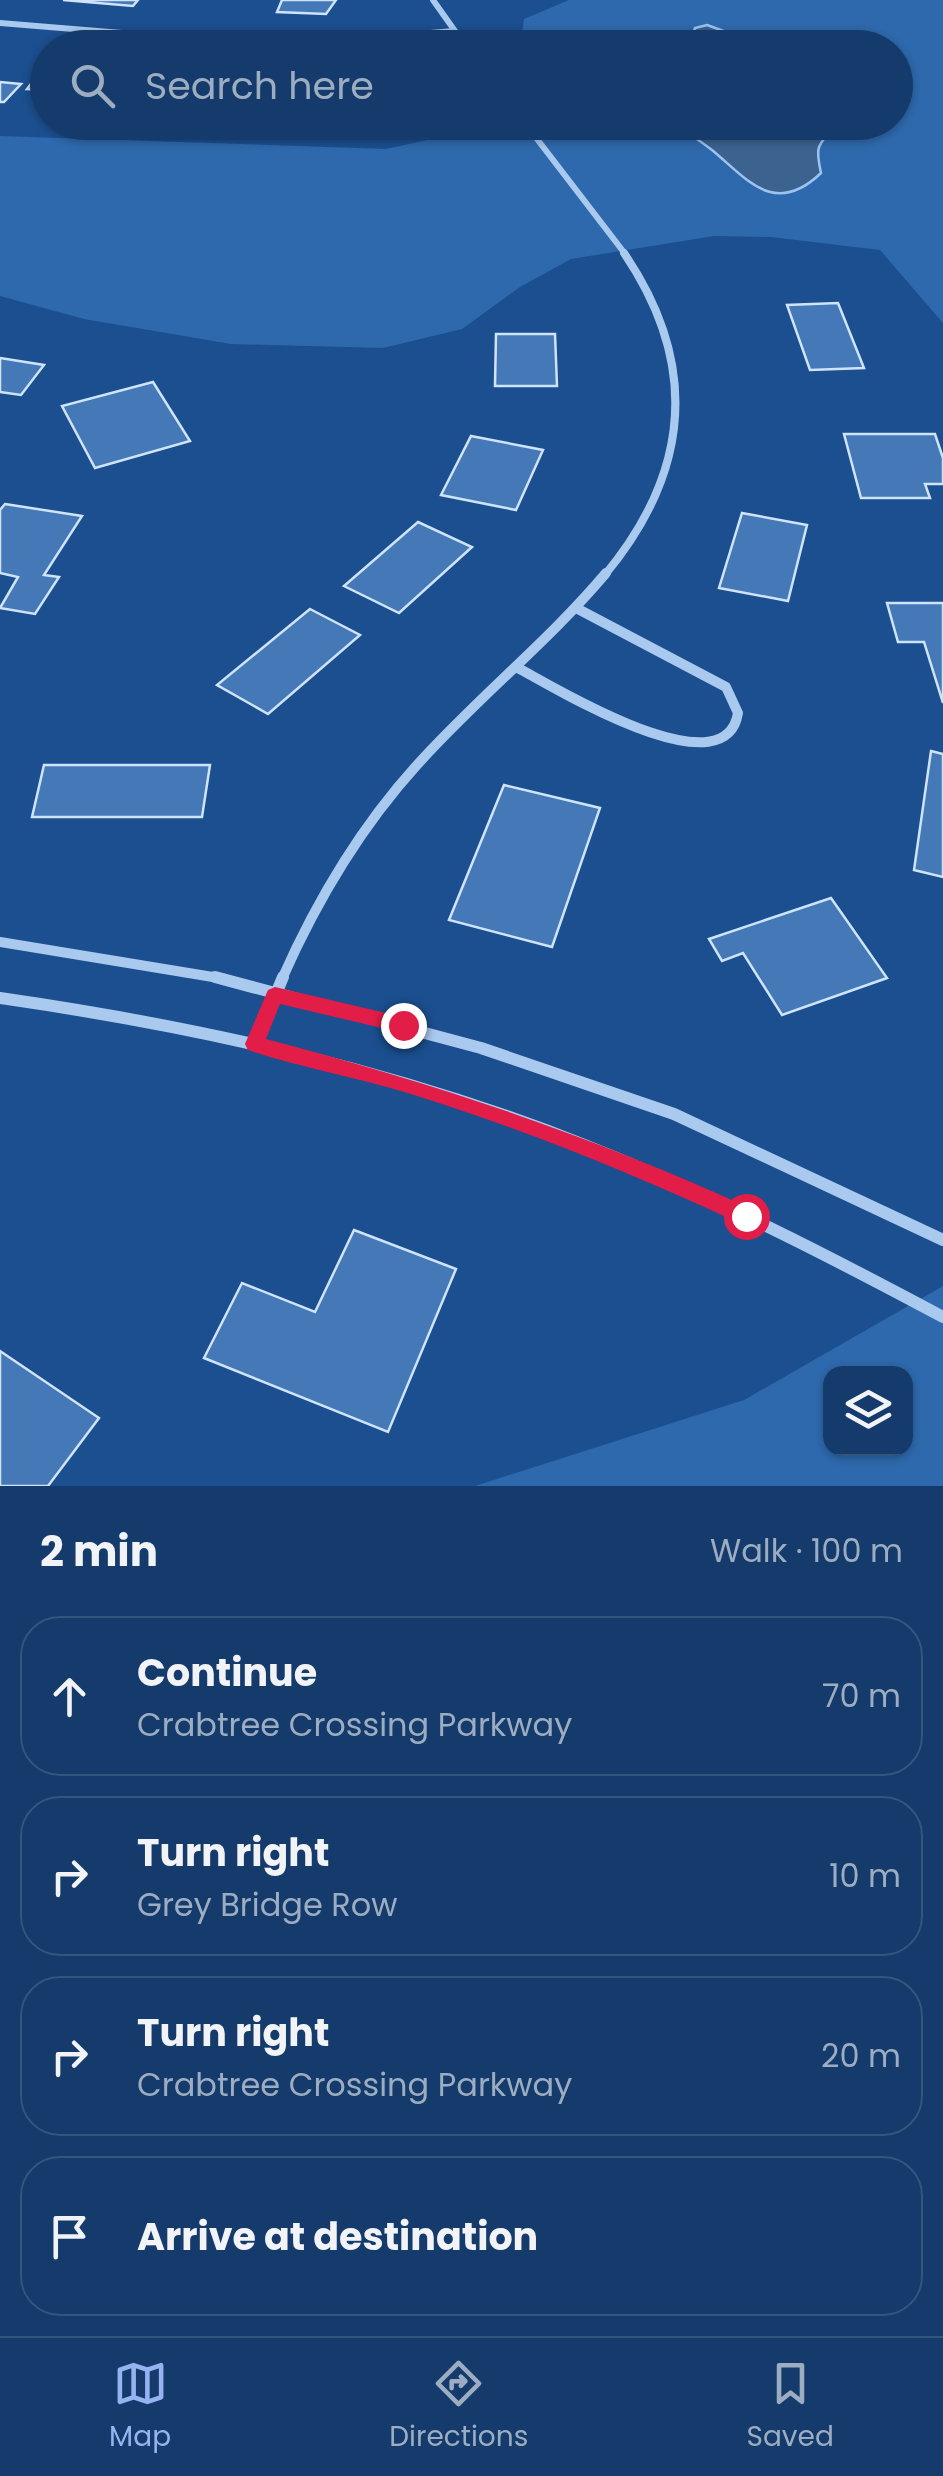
<!DOCTYPE html>
<html lang="en">
<head>
<meta charset="utf-8">
<style>
  body { margin:0; font-family:Poppins,sans-serif; background:#214673; color:#f1f3f6 }
  .controls { position:absolute; right:30px; bottom:30px; display:grid; overflow:hidden; border-radius:20px; box-shadow:0 2px 8px #0004 }
  .controls button { width:90px; height:90px; display:grid; place-items:center; padding:0; border:0; border-bottom:2px solid #33557e; background:#143b6b; color:#f1f3f6; font:50px sans-serif }
  .stop { position:absolute; width:30px; height:30px; margin:-22px; border:8px solid #e11d48; border-radius:50%; background:#fff }
  .stop.end { background:#e11d48; border-color:#fff; box-shadow:0 2px 10px #0008 }
  .list { margin:0; padding:0; list-style:none }
  h2 { display:flex; justify-content:space-between; align-items:center; height:130px; margin:0; padding:0 40px; font-size:42px }
  h2 small { font-size:32px; font-weight:400; color:#9dadc1 }
  .list li { display:grid; grid-template-columns:65px 1fr auto; gap:30px; align-items:center; box-sizing:border-box; height:160px; margin:0 20px 20px; padding:0 20px; border:2px solid #33557e; border-radius:40px }
  .list b { display:block; font-size:38px; white-space:nowrap }
  .list p { margin:0; font-size:32px; white-space:nowrap; color:#9dadc1 }
  .list em { font-size:32px; font-style:normal; color:#9dadc1 }
  .icon { flex:none; width:55px; height:55px; fill:none; stroke:currentColor; stroke-width:2; stroke-linecap:round; stroke-linejoin:round }
  .map { position:relative; flex:none; width:943px; height:1486px; overflow:hidden }
  .search { position:absolute; background:#143b6b; box-shadow:0 2px 8px #0004; left:30px; right:30px; top:30px; height:110px; display:flex; align-items:center; gap:25px; box-sizing:border-box; padding:0 35px; border-radius:55px; color:#9dadc1; font-size:38px }
  .sheet { height:850px; background:#143b6b }
  nav { display:flex; justify-content:space-around; align-items:center; box-sizing:border-box; height:140px; border-top:2px solid #33557e; background:#143b6b; font-size:28px; color:#9dadc1 }
  nav a { display:grid; justify-items:center; gap:5px }
  nav .on { color:#95b2f1 }
  .map>svg:first-child { display:block }
</style>
</head>
<body>
<div class="map">
<svg width="943" height="1486" viewBox="0 0 943 1486">
  <rect width="100%" height="100%" fill="#1b4f8f"/>
  <path fill="#2e69ad" fill-rule="evenodd" d="M 569,0 L 943,0 L 943,323 L 880,250 L 771,237 L 714,236 L 571,259 L 520,287 L 462,329 L 383,348 L 231,344 L 84,319 L 0,296 L 0,136 L 386,149 L 432,139 L 467,122 L 896,122 L 896,48 L 520,48 L 524,19 Z
    M 943,1286 L 943,1486 L 475,1486 L 744,1400 ZM 830,1374 L 906,1374 L 906,1448 L 830,1448 Z"/>
  <path fill="#3c6290" stroke="#9cc4f0" stroke-width="2.5" d="M 707,25 L 768,47 L 688,47 L 695,28 Z
    M 671,123 L 837,122 L 837,123 C 820,146 814,141 821,173 C 774,218 746,178 712,150 C 699,140 685,131 671,123 Z"/>
  <path fill="#4478b7" stroke="#cfe3fa" stroke-width="2.5" d="M 63,0 L 138,0 L 133,6 Z
    M 282,0 L 336,0 L 326,14 L 277,12 Z
    M 39,73 L 48,74 L 48,90 L 27,89 Z
    M 0,82 L 21,84 L 4,102 L 0,102 Z
    M 838,303 L 864,368 L 810,370 L 787,305 Z
    M 496,334 L 555,334 L 557,386 L 495,386 Z
    M 0,358 L 44,365 L 21,395 L 0,392 Z
    M 153,382 L 190,441 L 95,468 L 62,406 Z
    M 844,434 L 935,434 L 943,458 L 943,484 L 925,484 L 930,498 L 861,498 Z
    M 471,436 L 543,450 L 516,510 L 441,495 Z
    M 5,504 L 82,516 L 44,575 L 59,577 L 35,614 L 0,608 L 18,577 L 0,573 L 0,510 Z
    M 742,513 L 807,525 L 788,601 L 719,588 Z
    M 418,522 L 472,547 L 399,613 L 344,586 Z
    M 887,603 L 943,603 L 943,703 L 924,642 L 898,642 Z
    M 310,609 L 360,635 L 268,714 L 217,685 Z
    M 931,751 L 943,754 L 943,877 L 914,870 Z
    M 44,765 L 210,765 L 202,817 L 32,817 Z
    M 504,785 L 600,808 L 552,947 L 449,920 Z
    M 831,898 L 887,978 L 782,1015 L 743,953 L 722,961 L 709,939 Z
    M 354,1230 L 456,1269 L 388,1432 L 204,1358 L 242,1283 L 315,1312 Z
    M 0,1351 L 99,1418 L 48,1486 L 0,1486 Z"/>
  <g fill="none" stroke-linecap="round" stroke-linejoin="round">
    <path stroke="#a9c9ee" stroke-width="6" d="M 433,0 L 467,48
      M 0,23 L 279,46 L 454,31
      M 524,122 L 626,255"/>
    <path stroke="#a9c9ee" stroke-width="8" d="M 604,576 C 690,473 700,365 624,253"/>
    <path stroke="#a9c9ee" stroke-width="10" d="M 518,668 C 552,686 725,793 738,713 L 726,687 L 578,609
      M 0,942 L 225,979
      M 282,979 C 317,900 359,829 417,765 C 477,698 548,642 606,573"/>
    <path stroke="#a9c9ee" stroke-width="12" d="M 215,977 L 481,1048 L 674,1114 L 943,1240
      M 0,998 C 201,1027 399,1071 587,1146 C 710,1195 827,1255 943,1317
      M 255,1044 L 283,977"/>
  </g>
  <path fill="#e11d48" d="M 275,987 L 403,1017 L 412,1025 L 403,1033 L 280,1004 L 266,1039 C 434,1083 596,1137 754,1210 L 757,1216 L 754,1223 L 739,1223 C 632,1173 523,1129 411,1094 C 357,1077 301,1068 248,1050 L 245,1044 L 268,990 Z"/>
</svg>
<div class="controls">
<button><svg class="icon" aria-label="layers" viewBox="0 0 24 24"><path d="M12 4l9 5-9 5-9-5zM3 14l9 5 9-5"/></svg></button>
</div>
<div class="stop" style="left:746px;top:1216px"></div>
<div class="stop end" style="left:403px;top:1025px"></div>
<div class="search"><svg class="icon" aria-label="search" viewBox="0 0 24 24"><circle cx="10" cy="10" r="6"/><path d="M15 15l6 6"/></svg>Search here</div>
</div>
<section class="sheet">
<h2>2 min<small>Walk · 100 m</small></h2>
<ul class="list">
<li><svg class="icon" aria-label="ahead" viewBox="0 0 24 24"><path d="M12 20V5M6 11l6-6 6 6"/></svg><div><b>Continue</b><p>Crabtree Crossing Parkway</p></div><em>70 m</em></li>
<li><svg class="icon" aria-label="right" viewBox="0 0 24 24"><path d="M7 20v-9h11M14 6l5 5-5 5"/></svg><div><b>Turn right</b><p>Grey Bridge Row</p></div><em>10 m</em></li>
<li><svg class="icon" aria-label="right" viewBox="0 0 24 24"><path d="M7 20v-9h11M14 6l5 5-5 5"/></svg><div><b>Turn right</b><p>Crabtree Crossing Parkway</p></div><em>20 m</em></li>
<li><svg class="icon" aria-label="arrive" viewBox="0 0 24 24"><path d="M6 21V4h12l-3 4 3 4H6"/></svg><div><b>Arrive at destination</b></div></li>
</ul>
</section>
<nav>
<a class="on"><svg class="icon" aria-label="map" viewBox="0 0 24 24"><path d="M3 6l6-2 6 2 6-2v14l-6 2-6-2-6 2zM9 4v14M15 6v14"/></svg>Map</a>
<a><svg class="icon" aria-label="directions" viewBox="0 0 24 24"><path d="M12 3l9 9-9 9-9-9zM9 14v-3h6M13 9l2 2-2 2"/></svg>Directions</a>
<a><svg class="icon" aria-label="saved" viewBox="0 0 24 24"><path d="M7 4h10v16l-5-4-5 4z"/></svg>Saved</a>
</nav>
</body>
</html>
